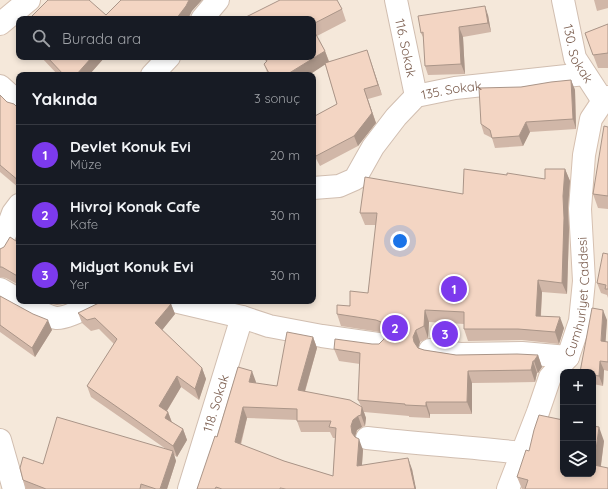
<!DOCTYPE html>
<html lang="tr">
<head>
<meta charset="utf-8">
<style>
  body { margin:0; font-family:Quicksand,sans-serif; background:#20242c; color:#f1f3f6 }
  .controls { position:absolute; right:12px; bottom:12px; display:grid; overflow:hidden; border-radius:8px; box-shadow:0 2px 6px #0003 }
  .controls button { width:36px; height:36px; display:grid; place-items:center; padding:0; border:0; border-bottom:1px solid #363941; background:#171b24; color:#f1f3f6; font:20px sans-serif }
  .you { position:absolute; left:400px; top:241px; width:14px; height:14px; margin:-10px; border:3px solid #fff; border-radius:50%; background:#1a73e8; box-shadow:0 0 0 6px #1a73e833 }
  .badge { display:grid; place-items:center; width:26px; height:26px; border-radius:50%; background:#7c3aed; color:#fff; font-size:13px; font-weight:700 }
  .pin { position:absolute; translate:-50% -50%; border:2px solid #fff; box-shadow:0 1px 4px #0006 }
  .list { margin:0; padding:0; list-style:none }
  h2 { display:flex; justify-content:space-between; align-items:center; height:52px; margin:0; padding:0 16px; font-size:17px }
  h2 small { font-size:13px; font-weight:400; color:#9ea1a6 }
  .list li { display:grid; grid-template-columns:26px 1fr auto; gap:12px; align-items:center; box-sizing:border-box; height:60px; padding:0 16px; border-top:1px solid #363941 }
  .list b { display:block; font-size:15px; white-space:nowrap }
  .list p { margin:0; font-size:13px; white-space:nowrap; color:#9ea1a6 }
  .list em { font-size:13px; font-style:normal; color:#9ea1a6 }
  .icon { flex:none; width:22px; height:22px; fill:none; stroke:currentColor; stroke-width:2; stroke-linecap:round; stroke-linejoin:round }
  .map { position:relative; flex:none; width:608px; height:489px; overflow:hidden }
  .search { position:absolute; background:#171b24; box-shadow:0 2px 6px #0003; left:16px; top:16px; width:300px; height:44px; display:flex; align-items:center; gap:10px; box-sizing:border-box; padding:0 14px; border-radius:8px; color:#9ea1a6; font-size:15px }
  .panel { position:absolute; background:#171b24; box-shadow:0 2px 6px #0003; left:16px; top:72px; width:300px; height:232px; border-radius:8px }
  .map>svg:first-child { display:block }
</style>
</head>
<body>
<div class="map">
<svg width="608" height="489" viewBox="0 0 608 489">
  <rect width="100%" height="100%" fill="#fdf6ec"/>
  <path fill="#f5e8da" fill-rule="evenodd" d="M 0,0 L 608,0 L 608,489 L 0,489 ZM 19,19 L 313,19 L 313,57 L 19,57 ZM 19,75 L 313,75 L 313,301 L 19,301 ZM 563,372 L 593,372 L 593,474 L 563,474 Z"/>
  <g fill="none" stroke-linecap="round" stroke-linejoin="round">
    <defs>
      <g id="street">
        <path id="s1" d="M 396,0 L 416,96"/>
        <path id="s2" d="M 563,0 L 575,58 L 603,101"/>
        <path d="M 202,19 L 218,0"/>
        <path d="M 152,75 L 169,57"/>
        <path d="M 0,86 L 19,103"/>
        <path id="s3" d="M 313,188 L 339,186 L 355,179 L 373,147 L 396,117 L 416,96 L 455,88 L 585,74"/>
        <path d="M 0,248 L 13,213 L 19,205"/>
        <path d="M 0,289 L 19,300"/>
        <path d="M 22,301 C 32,307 44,316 56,318 C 67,319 91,305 101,301"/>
        <path d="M 174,301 L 242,317 L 269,326 L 322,336 L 378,344"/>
        <path d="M 430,350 L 460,354 L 522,353 L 568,357"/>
        <path d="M 367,438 C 419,444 471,447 522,453"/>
        <path d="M 0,440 L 14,489"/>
        <path id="s4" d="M 189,489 L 242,317"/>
      </g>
      <g id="secondary">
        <path d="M 0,24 L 29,0"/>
        <path id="s5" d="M 508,489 L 538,412 L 550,377 L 568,357 L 580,321 L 584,281 L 580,209 L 584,155 L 591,119 L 603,101 L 608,97"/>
      </g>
    </defs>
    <use href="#street" stroke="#d1beb0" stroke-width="24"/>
    <use href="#secondary" stroke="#d6c0b0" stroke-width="24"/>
    <use href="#street" stroke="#fff" stroke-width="22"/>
    <use href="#secondary" stroke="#fff" stroke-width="22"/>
  </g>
  <path fill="#d1b7a8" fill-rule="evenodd" d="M 594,0 L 608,0 L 608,8 L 597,11 Z
    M 342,9 L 346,21 L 317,36 L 325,51 L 329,61 L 370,59 L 382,95 L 368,99 L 376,123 L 358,146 L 320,166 L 313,153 L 313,117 L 337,104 L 325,64 L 309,75 L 268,75 L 264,64 L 266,62 L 264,57 L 313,57 L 313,19 Z
    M 488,15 L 491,32 L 463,37 L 465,74 L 428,75 L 425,66 L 424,39 L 421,33 Z
    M 608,24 L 608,68 L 598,68 L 585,33 Z
    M 41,57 L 105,57 L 89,75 L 58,75 Z
    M 571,80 L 575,90 L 576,129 L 530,132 L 523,146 L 495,148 L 492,138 L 484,134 L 481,124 L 521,87 Z
    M 0,95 L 7,102 L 19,109 L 19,188 L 0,172 Z
    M 608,127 L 608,209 L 598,208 L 593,194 Z
    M 565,169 L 570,181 L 568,208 L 569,230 L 567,294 L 542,292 L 541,316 L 564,328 L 559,344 L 522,340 L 468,341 L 464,329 L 464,324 L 429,322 L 428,338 L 420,342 L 418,348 L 424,350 L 456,355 L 538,355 L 542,367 L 538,373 L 537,373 L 535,382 L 472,383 L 472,414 L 430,414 L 430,418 L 409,417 L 409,416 L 364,412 L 366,418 L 365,426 L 362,427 L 357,430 L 355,436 L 363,450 L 362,465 L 412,469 L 416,489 L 197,489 L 217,437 L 256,382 L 255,383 L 277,386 L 313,337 L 317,348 L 305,392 L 361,406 L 358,400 L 360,364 L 339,361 L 334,349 L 379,344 L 384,339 L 386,335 L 380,332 L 341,326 L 337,314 L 368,293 L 376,225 L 365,225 L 360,213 L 545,179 ZM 247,418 L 297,420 L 297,421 L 301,432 L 330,432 L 333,438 L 335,438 L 333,476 L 284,461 L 241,445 Z
    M 19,243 L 19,285 L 6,278 L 0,277 L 0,249 Z
    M 608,254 L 608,298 L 607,295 L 601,293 L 597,283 Z
    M 0,296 L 52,330 L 35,357 L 0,332 Z
    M 47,301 L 70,301 L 63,304 L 57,305 L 52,304 Z
    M 171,304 L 175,314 L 162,330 L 202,368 L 206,379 L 199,400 L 181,387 L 167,411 L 168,412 L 172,422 L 183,429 L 187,440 L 177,457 L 174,455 L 176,461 L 167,489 L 26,489 L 23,480 L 43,464 L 166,449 L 91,397 L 87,386 L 114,344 L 99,329 L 91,331 L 82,323 L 78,313 Z
    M 607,320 L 605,342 L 608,342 L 608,371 L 604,370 L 603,386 L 593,384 L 593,372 Z
    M 604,441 L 601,466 L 608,489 L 522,489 L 517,477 L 529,451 Z"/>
  <path fill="#aa9588" d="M 189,0 L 202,0 L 192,11 L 188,19 L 176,19 Z
    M 485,6 L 488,15 L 491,32 L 488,23 Z
    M 459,27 L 463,37 L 465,74 L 461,64 Z
    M 367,50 L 382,95 L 378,85 Z
    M 325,51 L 329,62 L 309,75 L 286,75 Z
    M 92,57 L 105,57 L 89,75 L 76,75 Z
    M 571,80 L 575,90 L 576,129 L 573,119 Z
    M 364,89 L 376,123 L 358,146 L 354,136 Z
    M 526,122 L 530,132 L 523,146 L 519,136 Z
    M 565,169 L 570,181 L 568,208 L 569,230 L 567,294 L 562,283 L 563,196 Z
    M 538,280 L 542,292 L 540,327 L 536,316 Z
    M 171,304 L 175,314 L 159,334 L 155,323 Z
    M 425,310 L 429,322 L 428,338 L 424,326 Z
    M 603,310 L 607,320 L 605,351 L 601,341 Z
    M 560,317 L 564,328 L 559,344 L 555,332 Z
    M 48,320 L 52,330 L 35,357 L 32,348 Z
    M 416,330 L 420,342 L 418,349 L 414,342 L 413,337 Z
    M 313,337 L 317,348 L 302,401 L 298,390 Z
    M 538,355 L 542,367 L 538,373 L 534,361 Z
    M 533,361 L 537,373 L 535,382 L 531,370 Z
    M 600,361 L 604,370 L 603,386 L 599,376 Z
    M 202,368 L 206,379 L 199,400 L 195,389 Z
    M 252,371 L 256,382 L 253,393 L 249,382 Z
    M 468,371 L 472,383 L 472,414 L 467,402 Z
    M 177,376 L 181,387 L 163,417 L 159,406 Z
    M 426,402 L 430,414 L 430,418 L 426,406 Z
    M 243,407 L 247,418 L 238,453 L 235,442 Z
    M 362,407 L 366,418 L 365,426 L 361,415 Z
    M 168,412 L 172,423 L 165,418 Z
    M 358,416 L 362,427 L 357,430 L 355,437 L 352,433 L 351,426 L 353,420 Z
    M 599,427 L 604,441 L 599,479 L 594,465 Z
    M 183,429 L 187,440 L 177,457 L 173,446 Z
    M 359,439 L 363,450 L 361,477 L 357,466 Z
    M 173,451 L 176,461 L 167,489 L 160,489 Z
    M 408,458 L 412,469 L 416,489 L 415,489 Z"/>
  <path fill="#f3d5c3" stroke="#aa9588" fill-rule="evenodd" d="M 48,0 L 89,0 L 106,15 L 121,0 L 189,0 L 186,6 L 176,19 L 29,19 Z
    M 280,0 L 337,0 L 342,9 L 313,24 L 313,19 L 242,19 Z
    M 485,6 L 488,23 L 459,27 L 461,64 L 425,66 L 423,32 L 421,33 L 418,16 Z
    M 608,24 L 608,53 L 593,55 L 585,33 Z
    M 313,29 L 325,51 L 286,75 L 270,75 L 264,64 L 267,61 L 265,57 L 313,57 Z
    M 367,50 L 378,85 L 364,89 L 372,113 L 354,136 L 316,156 L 313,150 L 313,117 L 337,104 L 325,63 Z
    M 47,57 L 92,57 L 76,75 L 64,75 Z
    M 571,80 L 573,119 L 526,122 L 519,136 L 492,138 L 490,130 L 481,124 L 479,88 L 521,87 L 551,82 Z
    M 0,95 L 7,102 L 14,104 L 19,109 L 19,181 L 0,165 Z
    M 604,126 L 608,127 L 608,196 L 593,194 Z
    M 464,169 L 507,175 L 507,173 L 545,179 L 545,169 L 565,169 L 563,196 L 564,218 L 562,283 L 538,280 L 536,316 L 560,317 L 555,332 L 518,329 L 464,329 L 464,312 L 425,310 L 424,326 L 416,330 L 413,337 L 414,342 L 418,348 L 424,350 L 456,355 L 517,354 L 538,355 L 534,361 L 533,361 L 531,370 L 468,371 L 467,402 L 426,402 L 426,406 L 405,405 L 405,404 L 358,400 L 360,353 L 334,349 L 335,339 L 372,344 L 379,344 L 384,339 L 386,334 L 385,327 L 381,322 L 376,320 L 337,314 L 337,305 L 350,306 L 350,291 L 368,293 L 377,213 L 360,213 L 365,177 L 463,194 Z
    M 10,237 L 19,243 L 19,277 L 2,267 L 0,267 L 0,249 L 4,247 Z
    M 603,253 L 608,254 L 608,289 L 605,289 L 606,285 L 597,283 Z
    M 0,296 L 33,314 L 48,320 L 32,348 L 0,325 Z
    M 103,301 L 159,301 L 171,304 L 155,323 L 202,368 L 195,389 L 177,376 L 159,406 L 168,412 L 165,418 L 183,429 L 173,446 L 87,386 L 117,339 L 95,318 L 87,320 L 78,313 Z
    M 592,308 L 603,310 L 601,341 L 608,342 L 608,362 L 600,361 L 599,376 L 593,375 L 593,372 L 580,372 Z
    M 287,332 L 313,337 L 298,390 L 350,400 L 362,407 L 361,415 L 358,416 L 353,420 L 351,426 L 352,433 L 355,437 L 359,439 L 357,466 L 408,458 L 415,489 L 286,489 L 280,488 L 280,489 L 222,489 L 216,487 L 215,489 L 197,489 L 215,436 L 217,437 L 238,367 L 252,371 L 249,382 L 277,386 ZM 243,407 L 297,409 L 297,421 L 331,421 L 329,427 L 336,428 L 333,476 L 284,461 L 235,442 Z
    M 539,415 L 563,420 L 563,474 L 593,474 L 593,426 L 599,427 L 594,465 L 608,468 L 608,489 L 525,489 L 528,480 L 517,477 L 526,450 L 529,451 L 534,430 Z
    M 57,417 L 173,451 L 160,489 L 156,489 L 141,484 L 140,489 L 46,489 L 23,480 L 20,468 L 23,457 L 43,464 Z"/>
  <g text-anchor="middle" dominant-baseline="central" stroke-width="3" stroke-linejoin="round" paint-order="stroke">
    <g font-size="13" fill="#7a5c4d" stroke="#fffaf3">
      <text stroke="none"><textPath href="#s1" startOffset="49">116. Sokak</textPath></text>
      <text stroke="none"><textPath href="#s2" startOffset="56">130. Sokak</textPath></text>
      <text stroke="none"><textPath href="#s3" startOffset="183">135. Sokak</textPath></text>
      <text stroke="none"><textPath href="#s5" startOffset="208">Cumhuriyet Caddesi</textPath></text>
      <text stroke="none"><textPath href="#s4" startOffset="90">118. Sokak</textPath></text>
    </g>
  </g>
</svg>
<div class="controls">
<button>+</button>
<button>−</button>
<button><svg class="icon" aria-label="layers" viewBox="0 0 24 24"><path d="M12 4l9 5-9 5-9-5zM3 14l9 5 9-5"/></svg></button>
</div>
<div class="you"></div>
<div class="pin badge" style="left:454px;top:289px">1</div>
<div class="pin badge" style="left:395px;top:328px">2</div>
<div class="pin badge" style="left:445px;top:334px">3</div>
<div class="search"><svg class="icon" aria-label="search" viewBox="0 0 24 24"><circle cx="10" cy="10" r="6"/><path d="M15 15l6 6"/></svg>Burada ara</div>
<section class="panel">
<h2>Yakında<small>3 sonuç</small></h2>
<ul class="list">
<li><span class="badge">1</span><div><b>Devlet Konuk Evi</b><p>Müze</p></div><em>20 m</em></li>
<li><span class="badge">2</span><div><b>Hivroj Konak Cafe</b><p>Kafe</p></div><em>30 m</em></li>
<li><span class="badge">3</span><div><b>Midyat Konuk Evi</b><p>Yer</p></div><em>30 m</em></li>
</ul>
</section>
</div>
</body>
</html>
